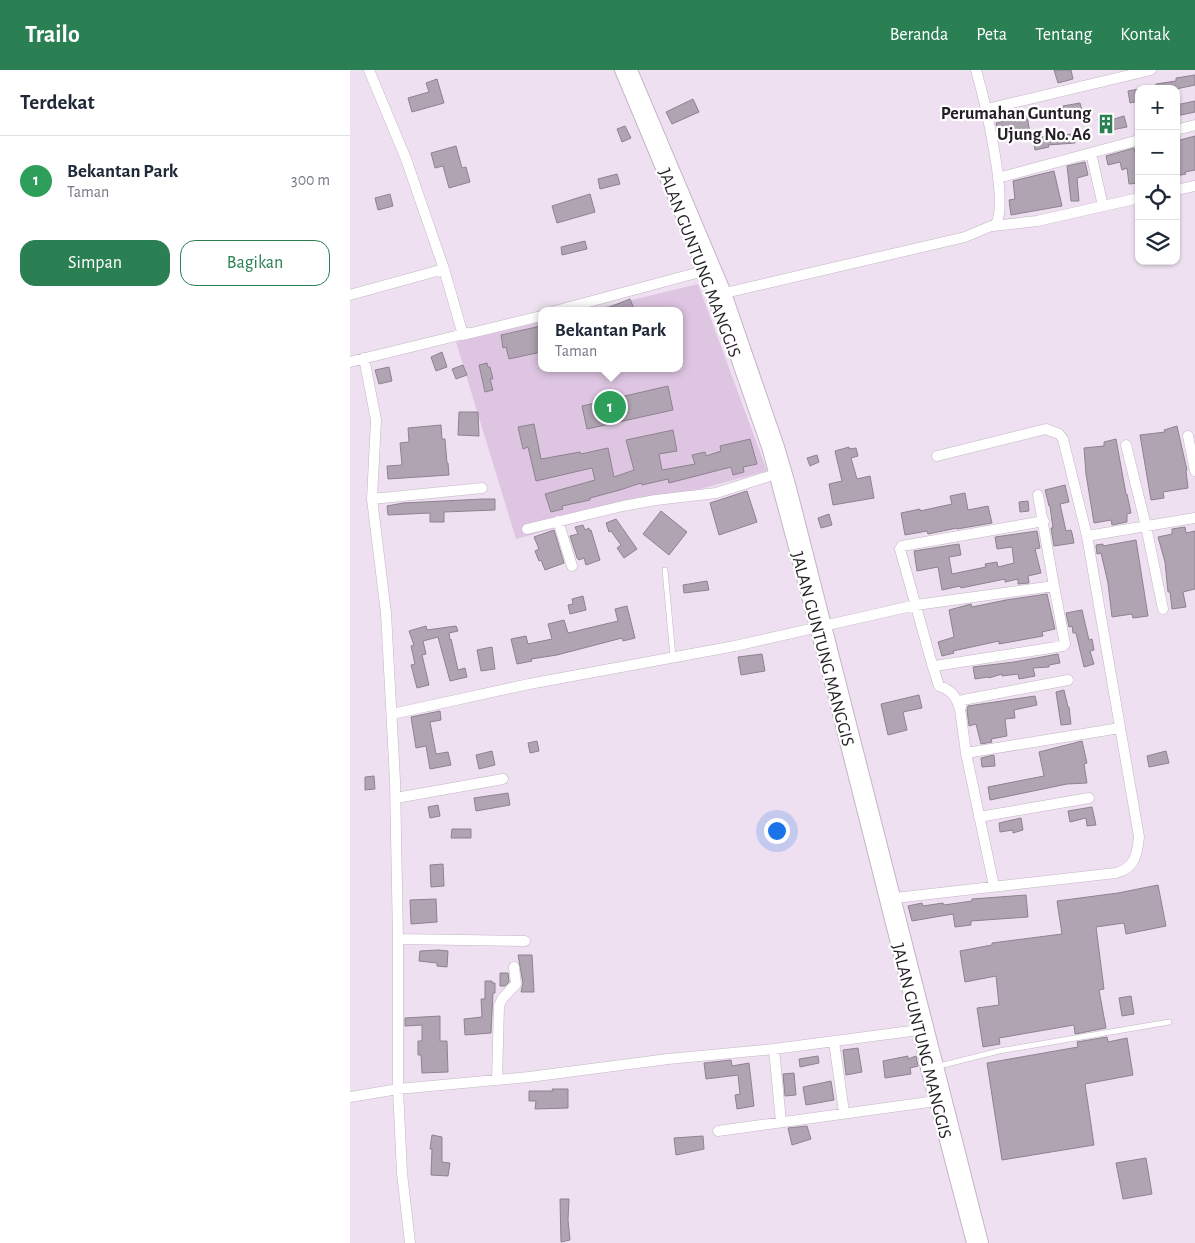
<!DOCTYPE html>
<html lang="id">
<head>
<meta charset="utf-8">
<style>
  body { margin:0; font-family:"Alegreya Sans",sans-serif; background:#f2f2f3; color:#1f2937 }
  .controls { position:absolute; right:15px; top:15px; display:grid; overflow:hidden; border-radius:10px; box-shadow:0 1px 4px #0004 }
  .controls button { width:45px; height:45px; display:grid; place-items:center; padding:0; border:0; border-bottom:1px solid #e0e1e3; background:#fff; color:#1f2937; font:25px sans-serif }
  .you { position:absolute; left:426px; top:760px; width:18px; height:18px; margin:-12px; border:4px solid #fff; border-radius:50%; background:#1a73e8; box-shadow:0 0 0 8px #1a73e833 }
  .badge { display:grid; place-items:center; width:32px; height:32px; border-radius:50%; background:#2a8053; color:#fff; font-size:16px; font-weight:700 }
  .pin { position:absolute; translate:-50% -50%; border:2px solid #fff; box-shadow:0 1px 5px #0006 }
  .popup { position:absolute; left:188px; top:237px; width:145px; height:65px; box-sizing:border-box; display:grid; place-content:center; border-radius:10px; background:#fff; filter:drop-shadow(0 1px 4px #0005); font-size:16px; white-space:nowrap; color:#747a83 }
  .popup b { font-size:19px; color:#1f2937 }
  .popup::after { content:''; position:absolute; left:50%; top:100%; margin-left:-10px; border:10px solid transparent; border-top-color:#fff }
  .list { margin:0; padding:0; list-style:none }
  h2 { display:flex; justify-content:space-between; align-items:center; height:65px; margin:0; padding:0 20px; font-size:21px }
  h2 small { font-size:16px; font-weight:400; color:#747a83 }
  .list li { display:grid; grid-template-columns:32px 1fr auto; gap:15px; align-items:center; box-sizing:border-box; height:90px; padding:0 20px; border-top:1px solid #e0e1e3 }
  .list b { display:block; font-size:19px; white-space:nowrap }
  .list p { margin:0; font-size:16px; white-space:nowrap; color:#747a83 }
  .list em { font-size:16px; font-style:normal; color:#747a83 }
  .actions { display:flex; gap:10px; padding:15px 20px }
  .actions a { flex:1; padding:11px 0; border:1px solid #2a8053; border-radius:15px; text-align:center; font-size:18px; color:#2a8053 }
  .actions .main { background:#2a8053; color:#fff }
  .icon { flex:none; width:28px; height:28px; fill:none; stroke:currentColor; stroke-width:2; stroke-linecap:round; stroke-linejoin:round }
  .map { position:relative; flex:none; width:845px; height:1173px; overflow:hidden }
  header { display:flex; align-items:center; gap:30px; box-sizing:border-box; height:70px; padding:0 25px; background:#2a8053; color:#fff }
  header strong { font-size:24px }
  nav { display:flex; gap:28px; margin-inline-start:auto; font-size:18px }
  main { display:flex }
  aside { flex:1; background:#fff }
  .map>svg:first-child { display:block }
</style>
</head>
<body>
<header>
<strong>Trailo</strong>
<nav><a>Beranda</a><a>Peta</a><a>Tentang</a><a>Kontak</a></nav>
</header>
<main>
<aside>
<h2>Terdekat<small></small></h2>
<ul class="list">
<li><span class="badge" style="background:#2e9e5b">1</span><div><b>Bekantan Park</b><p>Taman</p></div><em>300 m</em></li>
</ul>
<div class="actions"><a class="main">Simpan</a><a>Bagikan</a></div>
</aside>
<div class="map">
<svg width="845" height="1173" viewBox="0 0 845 1173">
  <rect width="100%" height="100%" fill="#eee0f0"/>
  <path fill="#dec6e2" d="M 348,214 L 417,401 L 166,469 L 106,272 L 191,252 L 191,298 L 329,298 L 329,241 L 236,241 Z"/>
  <path fill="#b0a3b2" stroke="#8e8290" d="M 704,0 L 721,0 L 723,9 L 708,13 Z
    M 845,5 L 845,15 L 826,19 L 806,19 L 806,14 L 826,11 L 826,8 Z
    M 87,9 L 94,33 L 62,42 L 58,28 L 79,22 L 76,13 Z
    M 789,19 L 789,31 L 780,33 L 778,21 Z
    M 343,29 L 349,42 L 322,54 L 316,42 Z
    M 845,31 L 845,42 L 826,46 L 826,35 Z
    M 730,33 L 733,45 L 715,49 L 713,36 Z
    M 677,46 L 680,63 L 668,67 L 667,63 L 649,67 L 646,53 Z
    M 760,46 L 761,50 L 774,46 L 777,57 L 751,62 L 748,49 Z
    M 275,56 L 281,68 L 272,72 L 267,59 Z
    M 710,62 L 711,65 L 724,64 L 725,73 L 698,75 L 699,77 L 685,80 L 683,69 Z
    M 845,66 L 845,100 L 835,102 L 836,104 L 826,106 L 826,71 Z
    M 106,76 L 112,98 L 116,97 L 120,112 L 99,118 L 93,96 L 85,98 L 81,83 Z
    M 784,78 L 789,98 L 789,113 L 779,114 L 777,98 L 772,100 L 770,92 L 758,95 L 756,86 Z
    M 735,92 L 738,105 L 727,108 L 729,131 L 721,131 L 717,96 Z
    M 704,101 L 712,136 L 661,145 L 659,130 L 665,129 L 663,111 Z
    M 267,104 L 270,114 L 250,119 L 248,109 Z
    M 40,124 L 43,136 L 28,140 L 25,128 Z
    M 240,124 L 245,142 L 207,153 L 202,136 Z
    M 235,171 L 237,179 L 212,185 L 211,177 Z
    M 280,229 L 285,241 L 252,241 L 252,240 Z
    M 191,256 L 191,282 L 159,289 L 156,277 L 153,278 L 151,265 Z
    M 92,282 L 97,297 L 86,301 L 81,287 Z
    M 137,293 L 138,297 L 140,297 L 143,309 L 140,309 L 143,320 L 135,322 L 129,295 Z
    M 113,295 L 117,305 L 106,309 L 102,299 Z
    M 39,297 L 42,311 L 29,314 L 25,300 Z
    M 318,316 L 323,340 L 237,359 L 232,336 Z
    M 109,342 L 128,342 L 129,366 L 108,365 Z
    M 184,354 L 191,389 L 230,382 L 231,384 L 258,378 L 264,407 L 284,400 L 276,370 L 323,360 L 327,381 L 309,384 L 312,400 L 345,394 L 342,385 L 355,382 L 356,386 L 371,381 L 370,376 L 400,369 L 407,394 L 393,397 L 394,402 L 383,405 L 381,397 L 319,413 L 318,409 L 292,415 L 291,413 L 270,420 L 240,428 L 240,430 L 212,436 L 213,439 L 201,442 L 195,424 L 245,410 L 242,398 L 186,411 L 178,377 L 173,379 L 168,357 Z
    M 91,355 L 92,369 L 95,369 L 97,393 L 98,393 L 99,405 L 38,409 L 37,396 L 52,395 L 50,373 L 59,372 L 58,358 Z
    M 827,356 L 837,400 L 836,401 L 838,418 L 813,422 L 814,428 L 801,430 L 790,365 L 815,362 L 814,360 Z
    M 766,369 L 776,424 L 777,424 L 781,443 L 777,444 L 777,452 L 762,455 L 761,450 L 744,453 L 736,404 L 734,378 L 754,376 L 754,372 Z
    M 499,377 L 499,379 L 506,378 L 508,386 L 501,388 L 507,409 L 520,406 L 524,428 L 483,435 L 479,414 L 492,411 L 485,381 Z
    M 467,385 L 469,392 L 460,396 L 457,388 Z
    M 715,415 L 719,432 L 710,434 L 716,461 L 721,460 L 722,463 L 724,473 L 704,476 L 701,458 L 703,458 L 700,436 L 699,436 L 695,420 Z
    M 397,421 L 407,452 L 369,465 L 360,433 Z
    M 615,423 L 618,440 L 638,436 L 642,453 L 607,459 L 607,458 L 578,464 L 577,461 L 555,465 L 551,443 L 570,439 L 570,441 L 602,434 L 600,426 Z
    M 133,429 L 145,429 L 145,440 L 94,442 L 94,452 L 80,452 L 80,443 L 38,445 L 37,436 L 53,433 Z
    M 678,431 L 679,441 L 670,442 L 669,432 Z
    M 311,441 L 337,462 L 319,485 L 293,464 Z
    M 479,444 L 482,455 L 471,458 L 468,448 Z
    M 266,449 L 287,479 L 274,488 L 267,478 L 271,475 L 261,461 L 259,462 L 256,453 Z
    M 233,455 L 235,460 L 239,458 L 239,460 L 241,460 L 250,490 L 236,495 L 234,488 L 229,490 L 227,488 L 220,466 L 228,464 L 225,457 Z
    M 835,457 L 836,463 L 845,461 L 845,519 L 833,522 L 836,537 L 822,539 L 820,522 L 818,522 L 815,492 L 808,467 L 822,464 L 822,459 Z
    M 204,460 L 214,493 L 195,500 L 191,490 L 189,491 L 185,481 L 189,479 L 184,467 Z
    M 687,461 L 690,478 L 685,479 L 691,503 L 678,506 L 679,513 L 668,514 L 668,509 L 655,512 L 655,509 L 611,518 L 610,516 L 592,520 L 588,497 L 567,501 L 564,481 L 609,474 L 611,485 L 599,487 L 602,504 L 636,497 L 635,494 L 647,492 L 648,497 L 664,493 L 662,477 L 647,479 L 645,467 Z
    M 786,470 L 798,546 L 783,548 L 782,544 L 762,547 L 758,513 L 751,483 L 747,484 L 746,475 L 753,474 L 753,476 Z
    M 357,511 L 359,520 L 334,523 L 333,515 Z
    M 697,524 L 705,559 L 692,562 L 693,566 L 649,574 L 649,571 L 603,581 L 604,583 L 592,586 L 588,572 L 604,567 L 599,540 L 621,534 L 622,537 L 656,530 Z
    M 233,526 L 236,540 L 220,544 L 218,535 L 223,534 L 222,529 Z
    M 277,536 L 285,568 L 273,571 L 272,568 L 207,585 L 181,589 L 182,591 L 167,594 L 161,569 L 176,566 L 178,574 L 202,569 L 198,554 L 214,550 L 218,563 L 268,551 L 265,539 Z
    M 732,540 L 739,570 L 742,569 L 744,580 L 740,581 L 744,594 L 734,597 L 726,563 L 723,563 L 722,556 L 719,557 L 716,543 Z
    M 76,556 L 77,560 L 106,556 L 108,561 L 99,563 L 100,570 L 101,569 L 108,600 L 115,598 L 117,607 L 100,611 L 88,567 L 73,571 L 76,584 L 72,585 L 79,615 L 67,618 L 61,595 L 65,594 L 61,576 L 64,575 L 59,561 Z
    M 142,577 L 145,599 L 131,601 L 127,580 Z
    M 412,584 L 415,601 L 391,605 L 388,587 Z
    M 708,584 L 710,593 L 699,595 L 699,597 L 683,598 L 685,606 L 669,609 L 668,604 L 652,606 L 652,604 L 639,608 L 638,607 L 625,609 L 623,597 L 664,592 Z
    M 714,620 L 718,637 L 719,637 L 721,654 L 711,655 L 706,622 Z
    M 569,625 L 572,638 L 553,642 L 557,660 L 538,665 L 531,634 Z
    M 685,626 L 687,635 L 664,640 L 665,648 L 655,649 L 657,666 L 641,669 L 642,672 L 631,674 L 626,654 L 619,656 L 617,640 L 618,636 Z
    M 90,641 L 91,650 L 80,652 L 86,684 L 98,682 L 101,695 L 80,699 L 76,676 L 66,678 L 61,647 Z
    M 187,671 L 189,681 L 180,683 L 178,673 Z
    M 732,671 L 737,693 L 734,694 L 737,713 L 717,714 L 640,730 L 638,717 L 694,706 L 689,682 Z
    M 142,681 L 145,695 L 129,699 L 126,685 Z
    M 816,681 L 819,693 L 799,697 L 797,686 Z
    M 644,685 L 645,696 L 632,697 L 631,688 Z
    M 24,706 L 25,719 L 15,720 L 15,707 Z
    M 158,723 L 160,735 L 126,741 L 124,728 Z
    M 88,735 L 90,746 L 80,748 L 78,737 Z
    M 742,737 L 746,755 L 737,756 L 736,748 L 720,752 L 718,741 Z
    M 671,748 L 673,760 L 663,763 L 663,760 L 650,762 L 649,753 Z
    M 102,759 L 121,759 L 121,768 L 101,768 Z
    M 93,794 L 94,816 L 81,817 L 80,795 Z
    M 808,815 L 816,856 L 776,864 L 774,853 L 746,857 L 754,919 L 749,920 L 756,958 L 725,964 L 724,955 L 649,968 L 650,974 L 633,977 L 627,938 L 649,935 L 646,906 L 615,912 L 610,881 L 642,875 L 642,873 L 712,864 L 707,831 L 768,823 Z
    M 676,825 L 678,847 L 621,851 L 621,855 L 605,857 L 603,844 L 562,851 L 558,836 L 572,833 L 573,836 L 593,833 L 594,835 L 622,831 L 622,829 Z
    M 86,829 L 87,852 L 61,854 L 60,830 Z
    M 88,880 L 98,881 L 97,897 L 87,896 L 87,893 L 69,891 L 70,881 Z
    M 168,885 L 182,885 L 184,922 L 171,922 L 173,913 Z
    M 150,903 L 158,903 L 159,912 L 155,916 L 150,916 Z
    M 135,911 L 142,911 L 142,913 L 145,913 L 145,923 L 143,923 L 141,963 L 115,965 L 114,949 L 132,947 L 131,929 L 135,929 Z
    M 781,926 L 784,944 L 772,946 L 769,928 Z
    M 90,946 L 90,971 L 97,971 L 98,1002 L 72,1003 L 71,985 L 68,985 L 68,971 L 72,971 L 72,955 L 55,956 L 55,948 Z
    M 757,967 L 758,972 L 777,968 L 783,1005 L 735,1014 L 744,1075 L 652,1090 L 637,993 L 728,977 L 727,972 Z
    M 508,978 L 512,1002 L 496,1005 L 493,980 Z
    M 468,986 L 469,993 L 450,997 L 449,989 Z
    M 558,986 L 558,989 L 566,986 L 568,996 L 560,998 L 561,1004 L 535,1008 L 533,991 Z
    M 381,990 L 382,996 L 399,993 L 404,1036 L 387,1039 L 385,1025 L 390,1024 L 388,1005 L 356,1009 L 354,993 Z
    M 444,1003 L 446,1025 L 435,1026 L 433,1004 Z
    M 481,1011 L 484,1030 L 456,1035 L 453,1017 Z
    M 202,1019 L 218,1019 L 218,1038 L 185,1039 L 186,1031 L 179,1031 L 179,1021 L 203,1021 Z
    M 457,1056 L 461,1069 L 442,1075 L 438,1058 Z
    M 82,1065 L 92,1067 L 92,1092 L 100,1093 L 98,1106 L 81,1105 L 82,1079 L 80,1079 Z
    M 353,1066 L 354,1079 L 326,1085 L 324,1068 Z
    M 796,1088 L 802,1124 L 773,1129 L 766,1093 Z
    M 210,1129 L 219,1129 L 218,1150 L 220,1170 L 211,1172 Z"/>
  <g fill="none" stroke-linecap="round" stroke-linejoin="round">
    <defs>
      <path id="service" d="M 315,500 L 323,587
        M 589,996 L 649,981 L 819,952"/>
      <path id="minor" d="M 19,0 L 56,89 L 94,199 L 113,265 L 191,246
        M 637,39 L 801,0
        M 826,60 L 845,55
        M 741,83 L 753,136
        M 648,108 L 789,70
        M 826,120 L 845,116
        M 643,156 L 687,151 L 789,128
        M 375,223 L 615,167 L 646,154 C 659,131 634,28 626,0
        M 0,225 L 94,199
        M 205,241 L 361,199
        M 14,288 L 26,350 L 22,429 L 36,543 L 45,711 L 48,869 L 48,1019 L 52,1103 L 60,1173
        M 0,292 L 118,263
        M 838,366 L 845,401
        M 776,375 L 796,456 L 813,539
        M 22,429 L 132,418
        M 208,451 L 222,496
        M 694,451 L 552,476 L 550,479 L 582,594 L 585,596 L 713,576 L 715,574 L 704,516
        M 177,459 L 273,436 L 306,430 L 366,423 L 426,404
        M 737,466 L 845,448
        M 582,594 L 589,616 C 601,620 606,626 610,639
        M 42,644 L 179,614 L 385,576 L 566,535 L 704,516 L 688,425
        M 616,683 L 770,658
        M 46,728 L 153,709
        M 629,747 L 739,728
        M 644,816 L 616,683 L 610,639 L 613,630 L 718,610
        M 545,828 L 766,803 C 785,798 787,785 789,767 L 737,466 L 713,369 L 709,364 L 696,359 L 587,386
        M 48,869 L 175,871
        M 484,972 L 494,1042
        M 424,979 L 431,1052
        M 147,1010 L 149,936 L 152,929 L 166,914 L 164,897
        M 0,1027 L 48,1019 L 179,1007 L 318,989 L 424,979 L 569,960
        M 368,1061 L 586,1031"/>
      <path id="tertiary" d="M 271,0 L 366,227 L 419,380 L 483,620 L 569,960 L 577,998 L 623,1173
        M 281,0 L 375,223 L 428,377 L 440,418 L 632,1173"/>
    </defs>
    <use href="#service" stroke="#c3b5c5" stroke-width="6"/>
    <use href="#minor" stroke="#c3b5c5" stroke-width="11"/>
    <use href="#tertiary" stroke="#c3b5c5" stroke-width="14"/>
    <use href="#service" stroke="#fff" stroke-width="5"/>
    <use href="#minor" stroke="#fff" stroke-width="10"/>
    <use href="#tertiary" stroke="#fff" stroke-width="12"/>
  </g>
  <defs>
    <symbol id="building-bare" viewBox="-9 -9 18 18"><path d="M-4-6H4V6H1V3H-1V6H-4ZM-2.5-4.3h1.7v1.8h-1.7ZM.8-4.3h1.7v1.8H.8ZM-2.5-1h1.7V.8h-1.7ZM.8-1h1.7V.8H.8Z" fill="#2a8053" stroke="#fff" stroke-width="2.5" paint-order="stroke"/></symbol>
  </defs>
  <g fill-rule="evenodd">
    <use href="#building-bare" x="742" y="40" width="28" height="28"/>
  </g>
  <g text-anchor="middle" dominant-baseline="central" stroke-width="4.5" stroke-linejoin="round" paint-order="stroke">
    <g font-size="18" font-weight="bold" fill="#241f25" stroke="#fff" text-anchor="end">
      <text x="741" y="44">Perumahan Guntung<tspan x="741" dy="21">Ujung No. A6</tspan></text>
    </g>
    <g font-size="18" fill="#241f25" stroke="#fff">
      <text transform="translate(349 193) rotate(69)">JALAN GUNTUNG MANGGIS</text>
      <text transform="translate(472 579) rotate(75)">JALAN GUNTUNG MANGGIS</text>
      <text transform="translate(571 971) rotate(76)">JALAN GUNTUNG MANGGIS</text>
    </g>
  </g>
</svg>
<div class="controls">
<button>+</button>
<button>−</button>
<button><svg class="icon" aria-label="locate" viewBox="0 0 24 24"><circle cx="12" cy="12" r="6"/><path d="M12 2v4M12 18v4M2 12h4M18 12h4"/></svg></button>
<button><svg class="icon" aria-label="layers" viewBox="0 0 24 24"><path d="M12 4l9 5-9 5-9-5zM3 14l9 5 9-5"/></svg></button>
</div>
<div class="you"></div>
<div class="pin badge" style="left:260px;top:337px;background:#2e9e5b">1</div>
<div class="popup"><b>Bekantan Park</b>Taman</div>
</div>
</main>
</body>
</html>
